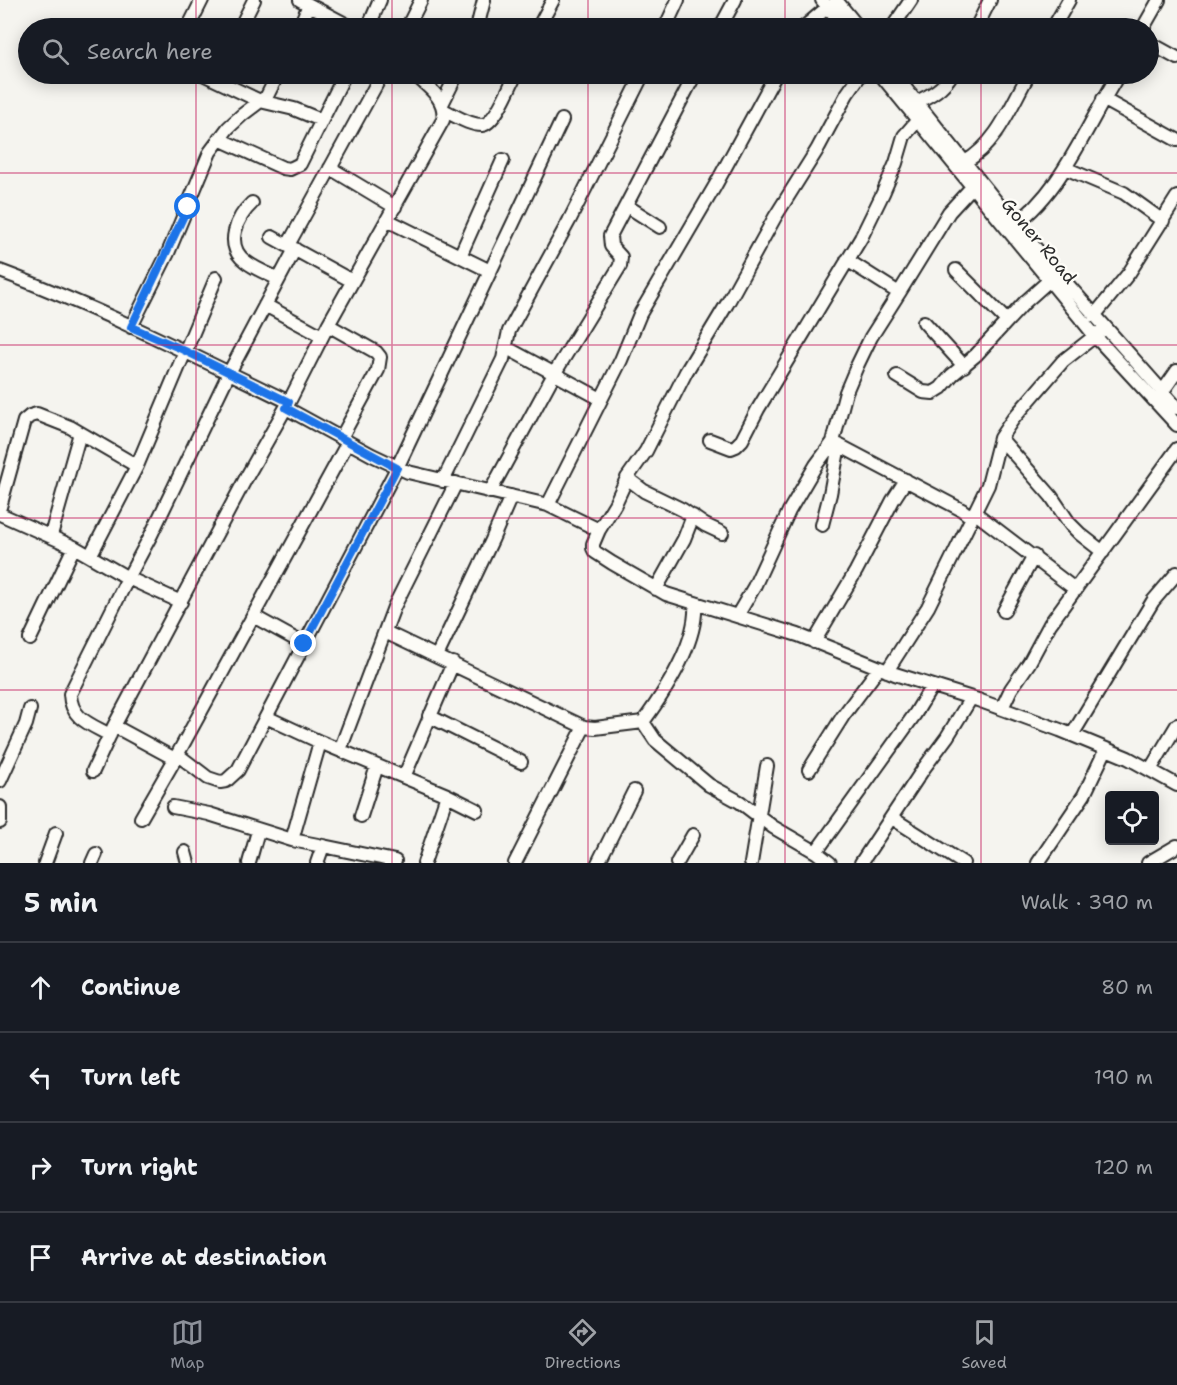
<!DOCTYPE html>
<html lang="en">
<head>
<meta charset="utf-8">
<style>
  body { margin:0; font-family:"Shantell Sans",sans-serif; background:#242831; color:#f1f3f6 }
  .controls { position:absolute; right:18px; bottom:18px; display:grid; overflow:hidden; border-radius:6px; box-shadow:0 3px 15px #0003 }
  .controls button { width:54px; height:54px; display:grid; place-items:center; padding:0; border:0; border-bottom:2px solid #363941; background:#171b24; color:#f1f3f6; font:30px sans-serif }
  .stop { position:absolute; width:18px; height:18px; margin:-14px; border:4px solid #1a73e8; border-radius:50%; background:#fff }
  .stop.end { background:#1a73e8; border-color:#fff; box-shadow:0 2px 6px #0008 }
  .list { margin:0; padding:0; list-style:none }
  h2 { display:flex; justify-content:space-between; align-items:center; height:78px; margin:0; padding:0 24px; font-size:26px }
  h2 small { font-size:20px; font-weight:400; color:#9ea1a6 }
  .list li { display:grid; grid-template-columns:39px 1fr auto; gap:18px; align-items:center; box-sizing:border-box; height:90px; padding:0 24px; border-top:2px solid #363941 }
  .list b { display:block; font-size:22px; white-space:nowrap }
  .list em { font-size:20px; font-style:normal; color:#9ea1a6 }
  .icon { flex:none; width:33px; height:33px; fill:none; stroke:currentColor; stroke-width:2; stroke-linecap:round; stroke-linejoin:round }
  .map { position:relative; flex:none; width:1177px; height:863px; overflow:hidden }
  .search { position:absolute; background:#171b24; box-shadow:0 3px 15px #0003; left:18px; right:18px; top:18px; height:66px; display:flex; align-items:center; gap:15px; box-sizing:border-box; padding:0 21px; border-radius:33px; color:#9ea1a6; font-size:22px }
  .sheet { height:438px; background:#171b24 }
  nav { display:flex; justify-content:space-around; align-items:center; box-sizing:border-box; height:84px; border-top:2px solid #363941; background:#171b24; font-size:16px; color:#9ea1a6 }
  nav a { display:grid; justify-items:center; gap:3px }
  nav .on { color:#8c9099 }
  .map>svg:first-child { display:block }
</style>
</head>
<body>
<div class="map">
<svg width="1177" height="863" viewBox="0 0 1177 863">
  <rect width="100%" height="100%" fill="#f5f4ef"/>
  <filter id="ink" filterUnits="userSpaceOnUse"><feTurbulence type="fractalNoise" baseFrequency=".0167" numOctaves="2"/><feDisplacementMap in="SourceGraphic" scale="12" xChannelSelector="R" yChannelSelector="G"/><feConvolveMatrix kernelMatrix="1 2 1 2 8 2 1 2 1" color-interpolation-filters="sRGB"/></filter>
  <g filter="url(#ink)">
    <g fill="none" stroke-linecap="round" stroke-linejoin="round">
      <defs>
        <path id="minor" d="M 300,0 L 353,28
          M 822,0 L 845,28
          M 836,0 L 859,28
          M 188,28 L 202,0
          M 240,28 L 254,0
          M 299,28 L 309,5
          M 368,28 L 380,0
          M 407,28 L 421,0
          M 477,28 L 484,0
          M 538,28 L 553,0
          M 665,28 L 678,0
          M 720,28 L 735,0
          M 803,28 L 828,7
          M 892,28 L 911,0
          M 976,28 L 990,0
          M 1053,28 L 1069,0
          M 1143,28 L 1159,0
          M 1148,42 L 1177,58
          M 203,74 L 260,101 L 294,109 L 321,120
          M 861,74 L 847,94 L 817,150 L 775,217 L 727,304 L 686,372 L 646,451 L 627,478 L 615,504 L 599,530 L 593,544 L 593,548 L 595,552 L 612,563 L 666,594 L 798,635 L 895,674 L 978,700 L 1060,730 L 1128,758 L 1177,785
          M 880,74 L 1095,336 L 1177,425
          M 894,74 L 1015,225 L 1177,408
          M 1103,99 L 1177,140
          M 443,102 L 457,74
          M 916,102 C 932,95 943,88 952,74
          M 445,111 C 456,116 469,125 482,125 C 495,124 510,86 516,74
          M 219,139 L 283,168 L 290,169 L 300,164 L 345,74
          M 965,162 C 998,143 1011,105 1029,74
          M 330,168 L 395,207
          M 1065,168 L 1124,193 L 1163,221
          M 252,203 C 237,217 224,245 245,261 C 255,269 268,274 279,279
          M 627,206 L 660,227
          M 387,220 L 490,271
          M 1008,229 C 1061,196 1086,125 1119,74
          M 272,237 L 352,281
          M 288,245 L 382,74
          M 460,256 L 503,160
          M 956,270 L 1007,321
          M 0,271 C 99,308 194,356 289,402
          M 899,293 L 949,212 L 972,187
          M 265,305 L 322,336
          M 1094,316 L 1129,273 L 1177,197
          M 924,322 L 964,366
          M 328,325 L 376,352 L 380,357 L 378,370 L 341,438
          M 131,327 L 168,253 L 210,152 L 228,128 L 242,115 L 267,96 L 278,74
          M 507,348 L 601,399
          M 897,376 L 923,392 L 933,393 L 941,388 L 952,375 L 976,355 L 1025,302 L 1053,277
          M 1158,398 L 1177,371
          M 286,408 L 372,455 L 408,472 L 548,505 L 599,530
          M 1000,438 L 1051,496 L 1070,524 L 1080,534 L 1103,552
          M 710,440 L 731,448 L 736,446 L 742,440 L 758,409 L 861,238 L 883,193 L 896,163 L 904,136 L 917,121
          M 833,442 L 962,510 L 971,517
          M 627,478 L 644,491 L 683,510 L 705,525 L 722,533
          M 443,481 L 503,359 L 509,331 L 569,221 L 643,74
          M 490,492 L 554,374 L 620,266 L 621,257 L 611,246 L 610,236 L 695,74
          M 548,505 L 621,360 L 640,314 L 715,186 L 776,74
          M 0,507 L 24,421 L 30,416 L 37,414 L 70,427 L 137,466
          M 974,512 L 1076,590
          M 0,514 L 74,547
          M 822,525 L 830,494 L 839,445
          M 51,535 L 80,433
          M 90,556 L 137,466 L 216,278
          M 656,589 L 684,539 L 693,516
          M 695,603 C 698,641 665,692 643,722 L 655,740 L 709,785 L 740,802 L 773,827 L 816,852 L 830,863
          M 1004,611 L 1034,556
          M 253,616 L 304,644
          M 737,616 L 754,587 L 789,511 L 816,465 L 833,442 L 846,392 L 857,366 L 871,337 L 899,293 L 847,260
          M 385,632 L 584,727 L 595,728 L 643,722
          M 30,639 L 74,547 L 128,578 L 151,535 L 229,373 L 295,249
          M 814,642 L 856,571 L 893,500 L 906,480
          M 437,656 L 492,540 L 511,496
          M 887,671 L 928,607 L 988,485 L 1000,438 L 1013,419 L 1063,361 L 1100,332
          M 1002,708 L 1011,689 L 1029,663 L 1050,624 L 1177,449
          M 429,716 L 521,762
          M 266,717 L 397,468 L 562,120
          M 114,726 L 175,759 L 348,442
          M 110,735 C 90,724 71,719 70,694 L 128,578 L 181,602
          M 1072,735 L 1153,601 L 1177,573
          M 320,742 L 447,795 L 477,810
          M 340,750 L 394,607 L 456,483
          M 178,755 L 208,778 L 220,782 L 226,781 L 238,770 L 266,717 L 320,742 L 292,840 L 323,846 L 317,863
          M 809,770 L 843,716 L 879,668
          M 1150,770 L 1177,725
          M 93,771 L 114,726 L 246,478 L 289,402 L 328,325 L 443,120 C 447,99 428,87 414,74
          M 404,777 L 453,663
          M 0,781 L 26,724 L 30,709
          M 0,807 L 0,822
          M 173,807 L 209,814 L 292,840
          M 361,816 L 377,766
          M 141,818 L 175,759
          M 892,818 L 963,863
          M 323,846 L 395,861
          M 185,852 L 188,863
          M 816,852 L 915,714 L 932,686
          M 45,863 L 56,833
          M 92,863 L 96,854
          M 249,863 L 258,831
          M 424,863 L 447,795
          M 515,863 L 584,727
          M 598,863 L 634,791
          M 677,863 L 693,835
          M 751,863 L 767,766
          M 861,863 L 924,768 L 947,737 L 971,698
          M 1038,863 L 1084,795 L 1106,749
          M 1148,863 L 1177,846"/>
      </defs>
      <use href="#minor" stroke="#2b2b2b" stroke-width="16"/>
      <use href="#minor" stroke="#fdfcf7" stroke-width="12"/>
    </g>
  </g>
  <g fill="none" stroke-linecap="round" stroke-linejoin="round" filter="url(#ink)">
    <path stroke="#1a73e8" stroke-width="8" d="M 188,207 L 131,327 L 177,347 L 289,402 L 286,408 L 397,468 L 304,644"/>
  </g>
  <path fill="none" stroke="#c2185b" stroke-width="1.5" stroke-opacity="0.55" d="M 196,0 L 196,28M 392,0 L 392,28M 588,0 L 588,28M 785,0 L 785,28M 981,0 L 981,28M 196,74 L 196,863M 392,74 L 392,863M 588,74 L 588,863M 785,74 L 785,863M 981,74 L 981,863M 0,173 L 1177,173M 0,345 L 1177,345M 0,518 L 1177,518M 0,690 L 1177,690"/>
  <g text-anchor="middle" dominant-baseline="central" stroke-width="5" stroke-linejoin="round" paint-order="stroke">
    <g font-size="18" fill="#2b2b2b" stroke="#fdfcf7">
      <text transform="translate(1039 241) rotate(50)">Goner Road</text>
    </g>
  </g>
</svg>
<div class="controls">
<button><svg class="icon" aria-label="locate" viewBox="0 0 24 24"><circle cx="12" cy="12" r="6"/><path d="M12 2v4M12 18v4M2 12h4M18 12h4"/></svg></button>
</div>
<div class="stop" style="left:188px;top:207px"></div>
<div class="stop end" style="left:304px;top:644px"></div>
<div class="search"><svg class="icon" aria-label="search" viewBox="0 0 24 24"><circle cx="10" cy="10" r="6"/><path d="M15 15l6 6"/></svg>Search here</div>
</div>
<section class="sheet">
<h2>5 min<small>Walk · 390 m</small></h2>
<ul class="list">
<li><svg class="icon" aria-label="ahead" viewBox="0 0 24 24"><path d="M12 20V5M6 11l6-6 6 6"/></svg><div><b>Continue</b></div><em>80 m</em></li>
<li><svg class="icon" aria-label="left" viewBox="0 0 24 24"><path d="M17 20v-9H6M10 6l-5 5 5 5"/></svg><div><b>Turn left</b></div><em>190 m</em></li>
<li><svg class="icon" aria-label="right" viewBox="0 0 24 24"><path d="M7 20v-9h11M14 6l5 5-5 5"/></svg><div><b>Turn right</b></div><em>120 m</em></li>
<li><svg class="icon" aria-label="arrive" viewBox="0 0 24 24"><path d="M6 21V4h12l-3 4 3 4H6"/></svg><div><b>Arrive at destination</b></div></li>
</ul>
</section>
<nav>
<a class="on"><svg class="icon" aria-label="map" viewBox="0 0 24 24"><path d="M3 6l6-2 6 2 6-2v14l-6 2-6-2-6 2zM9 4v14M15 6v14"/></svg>Map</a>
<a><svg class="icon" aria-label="directions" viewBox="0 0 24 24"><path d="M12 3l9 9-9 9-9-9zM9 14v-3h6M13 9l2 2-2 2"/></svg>Directions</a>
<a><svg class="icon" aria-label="saved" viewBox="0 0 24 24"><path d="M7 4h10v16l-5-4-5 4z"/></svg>Saved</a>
</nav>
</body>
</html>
